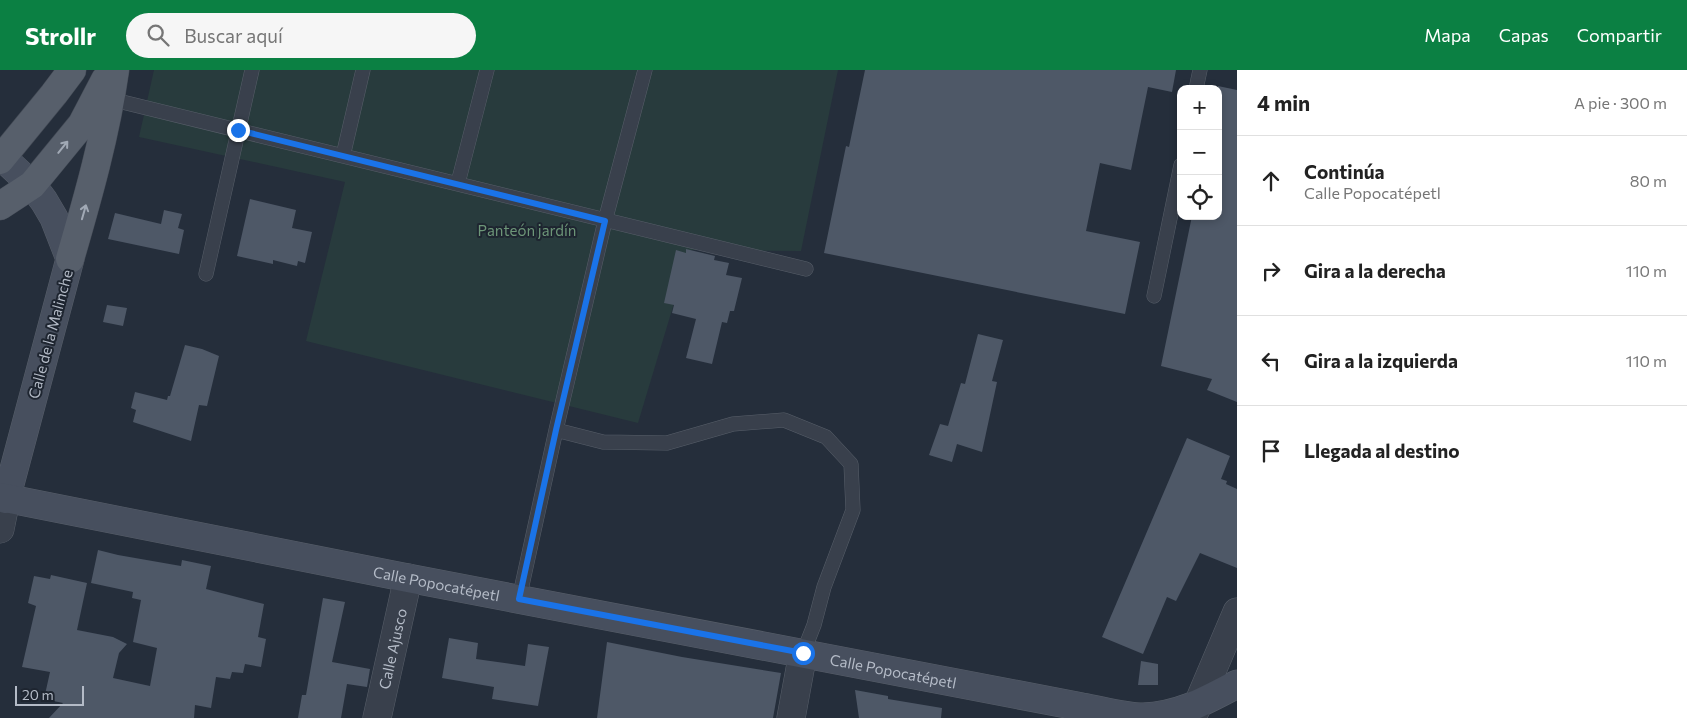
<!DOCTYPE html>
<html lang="es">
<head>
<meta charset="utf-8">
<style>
  body { margin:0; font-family:Commissioner,sans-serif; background:#f6f6f6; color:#222 }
  .controls { position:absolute; right:15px; top:15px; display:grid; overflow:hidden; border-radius:10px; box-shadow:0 2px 8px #0003 }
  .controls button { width:45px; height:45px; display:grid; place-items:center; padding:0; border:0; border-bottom:1px solid #e0e0e0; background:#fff; color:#222; font:25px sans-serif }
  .scale { position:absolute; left:15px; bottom:12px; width:69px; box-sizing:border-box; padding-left:5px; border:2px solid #b4bbc7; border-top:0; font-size:14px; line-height:18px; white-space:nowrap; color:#b4bbc7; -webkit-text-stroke:4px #1e2530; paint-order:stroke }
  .stop { position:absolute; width:15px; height:15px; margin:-11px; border:4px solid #1a73e8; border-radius:50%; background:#fff }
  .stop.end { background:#1a73e8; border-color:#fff; box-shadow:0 1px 5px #0008 }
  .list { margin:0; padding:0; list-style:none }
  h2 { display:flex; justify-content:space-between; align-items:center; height:65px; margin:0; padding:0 20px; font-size:21px }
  h2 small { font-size:16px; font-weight:400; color:#767676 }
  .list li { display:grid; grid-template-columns:32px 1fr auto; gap:15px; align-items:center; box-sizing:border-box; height:90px; padding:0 20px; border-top:1px solid #e0e0e0 }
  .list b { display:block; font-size:19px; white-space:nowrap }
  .list p { margin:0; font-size:16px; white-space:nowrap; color:#767676 }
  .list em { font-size:16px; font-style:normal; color:#767676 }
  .icon { flex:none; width:28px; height:28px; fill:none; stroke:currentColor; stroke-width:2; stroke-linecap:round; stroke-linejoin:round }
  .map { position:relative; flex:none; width:1237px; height:648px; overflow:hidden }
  header { display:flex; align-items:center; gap:30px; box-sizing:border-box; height:70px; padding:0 25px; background:#0b8043; color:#fff }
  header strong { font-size:24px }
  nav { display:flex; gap:28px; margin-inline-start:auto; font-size:18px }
  .search { width:350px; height:45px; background:#f6f6f6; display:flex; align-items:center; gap:12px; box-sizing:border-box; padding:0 18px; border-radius:28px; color:#767676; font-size:19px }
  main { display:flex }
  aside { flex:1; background:#fff }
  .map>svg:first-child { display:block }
</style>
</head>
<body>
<header>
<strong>Strollr</strong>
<div class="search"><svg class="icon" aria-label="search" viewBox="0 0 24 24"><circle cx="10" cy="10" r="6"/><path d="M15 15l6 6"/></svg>Buscar aquí</div>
<nav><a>Mapa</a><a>Capas</a><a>Compartir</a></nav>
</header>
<main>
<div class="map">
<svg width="1237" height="648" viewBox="0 0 1237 648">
  <rect width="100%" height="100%" fill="#252e3b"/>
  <path fill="#283b3d" d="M 154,0 L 838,0 L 801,181 L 690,180 L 638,353 L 306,271 L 345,112 L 139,67 Z"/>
  <path fill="#4e5867" d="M 865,0 L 1176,0 L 1172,22 L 1148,17 L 1131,100 L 1100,93 L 1086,161 L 1140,172 L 1125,244 L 824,183 L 846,76 L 849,77 Z
    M 1218,16 L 1237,20 L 1237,332 L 1207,320 L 1212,309 L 1161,296 L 1192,146 L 1218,146 Z
    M 250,129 L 296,140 L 292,158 L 312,162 L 305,193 L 298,191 L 297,196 L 273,190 L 273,194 L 237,186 Z
    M 164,140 L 182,144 L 178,158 L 184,160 L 179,184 L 108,169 L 115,143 L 161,154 Z
    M 686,179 L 715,186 L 714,190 L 729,193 L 726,205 L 742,208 L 734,241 L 730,241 L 727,253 L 722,252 L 712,294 L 686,288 L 696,249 L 672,243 L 674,235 L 664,233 L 676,180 L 686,183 Z
    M 107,235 L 127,238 L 123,256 L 103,252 Z
    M 978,264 L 1003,270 L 992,311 L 997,312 L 982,382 L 957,374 L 952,392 L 929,385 L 940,354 L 948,356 L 961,313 L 965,314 Z
    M 185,275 L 202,279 L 219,286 L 207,336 L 199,335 L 191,371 L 133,352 L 136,340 L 131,338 L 135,322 L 167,330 L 168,326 L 170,326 Z
    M 1187,368 L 1230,386 L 1221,409 L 1227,411 L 1226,414 L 1237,419 L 1237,498 L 1200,483 L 1176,531 L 1167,527 L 1143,584 L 1102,567 Z
    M 98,480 L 118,485 L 181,496 L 182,490 L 211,496 L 206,519 L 264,534 L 258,567 L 266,569 L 261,597 L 245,594 L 243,603 L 232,602 L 230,609 L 216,607 L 211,638 L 195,635 L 194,648 L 49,648 L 63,633 L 44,629 L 50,602 L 22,597 L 36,536 L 28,533 L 34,506 L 50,509 L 51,505 L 87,513 L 77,560 L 113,567 L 127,574 L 119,583 L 113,608 L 150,616 L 157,578 L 133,572 L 141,530 L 132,528 L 133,522 L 91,513 Z
    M 323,528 L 345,532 L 332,592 L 370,599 L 367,617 L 347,614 L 341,648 L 298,648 L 302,625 L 306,625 Z
    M 449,568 L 478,573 L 476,589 L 525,596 L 528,574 L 549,577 L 538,636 L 492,629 L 494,617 L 442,608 Z
    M 607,572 L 682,587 L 781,603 L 773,648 L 597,648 Z
    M 1141,591 L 1158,594 L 1158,615 L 1138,615 Z
    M 855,620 L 888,626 L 888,629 L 942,638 L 941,648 L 859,648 Z"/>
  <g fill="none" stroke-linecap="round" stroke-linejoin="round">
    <defs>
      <path id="lane" d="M 1196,19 L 1200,0
        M 110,29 L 806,199
        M 343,86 L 363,0
        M 458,113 L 487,0
        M 206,204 L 252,0
        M 1154,226 L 1181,95
        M 556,360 L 603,372 L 667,373 L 733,354 L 784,350 L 826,367 L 851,394 L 853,440 L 824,517 L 814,555 L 803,583
        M 519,529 L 556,360 L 605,151 L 645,0"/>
      <g id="street">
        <path d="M 0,459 L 6,429"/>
        <path id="s1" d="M 377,648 L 408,508"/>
        <path d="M 791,648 L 803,583"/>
        <path d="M 1192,648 L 1237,542"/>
      </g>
      <g id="secondary">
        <path d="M 3,88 L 32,115 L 44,131 L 54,148 L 70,189 L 6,429"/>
        <path id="s2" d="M 0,427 L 408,508 L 1082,637 C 1100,640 1125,647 1143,647 C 1179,646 1207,630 1237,614"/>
      </g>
      <path id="primary" d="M 0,90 L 54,24 L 72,0
        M 0,136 L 32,115 L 82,54 L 105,10
        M 70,189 C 88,127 106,64 115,0"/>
    </defs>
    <use href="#lane" stroke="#575e69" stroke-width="15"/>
    <use href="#street" stroke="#575e69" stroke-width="29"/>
    <use href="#secondary" stroke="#575e69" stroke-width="29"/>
    <use href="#primary" stroke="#424954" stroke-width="29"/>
    <use href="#lane" stroke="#39404c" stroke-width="14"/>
    <use href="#street" stroke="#39404c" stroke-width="28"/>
    <use href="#secondary" stroke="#474f5e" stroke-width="28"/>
    <use href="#primary" stroke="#575f6b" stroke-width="28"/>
  </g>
  <defs><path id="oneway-shaft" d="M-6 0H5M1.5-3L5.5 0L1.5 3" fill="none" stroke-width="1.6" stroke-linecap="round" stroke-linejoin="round" transform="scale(1.25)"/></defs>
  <g stroke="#a1a9b5">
    <use href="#oneway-shaft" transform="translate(63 77) rotate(-51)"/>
    <use href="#oneway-shaft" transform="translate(84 142) rotate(-74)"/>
  </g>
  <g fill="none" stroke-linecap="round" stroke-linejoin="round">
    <path stroke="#1a73e8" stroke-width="6" d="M 238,60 L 605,151 L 556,360 L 519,529 L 803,583"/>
  </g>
  <g text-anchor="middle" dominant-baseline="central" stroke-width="4" stroke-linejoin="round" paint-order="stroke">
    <g font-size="15" fill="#6d9678" stroke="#1e2530">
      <text x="527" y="160">Panteón jardín</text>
    </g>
    <g font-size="15" fill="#b4bbc7" stroke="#1e2530">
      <text transform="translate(50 264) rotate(-75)">Calle de la Malinche</text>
      <text stroke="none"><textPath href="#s2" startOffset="445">Calle Popocatépetl</textPath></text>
      <text stroke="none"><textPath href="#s1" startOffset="71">Calle Ajusco</textPath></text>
      <text stroke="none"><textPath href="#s2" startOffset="910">Calle Popocatépetl</textPath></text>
    </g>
  </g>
</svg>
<div class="controls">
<button>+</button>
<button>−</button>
<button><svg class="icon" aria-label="locate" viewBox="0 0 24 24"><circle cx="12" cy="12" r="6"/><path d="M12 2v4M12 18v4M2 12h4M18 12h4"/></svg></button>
</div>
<div class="scale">20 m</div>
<div class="stop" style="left:803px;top:583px"></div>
<div class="stop end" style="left:238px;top:60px"></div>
</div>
<aside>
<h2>4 min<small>A pie · 300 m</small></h2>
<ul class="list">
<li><svg class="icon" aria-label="ahead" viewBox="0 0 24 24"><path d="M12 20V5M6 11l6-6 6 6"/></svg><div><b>Continúa</b><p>Calle Popocatépetl</p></div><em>80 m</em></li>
<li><svg class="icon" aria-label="right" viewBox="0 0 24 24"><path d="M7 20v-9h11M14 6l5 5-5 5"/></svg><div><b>Gira a la derecha</b></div><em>110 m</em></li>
<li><svg class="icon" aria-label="left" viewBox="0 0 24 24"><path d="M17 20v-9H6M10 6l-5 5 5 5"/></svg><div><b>Gira a la izquierda</b></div><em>110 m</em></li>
<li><svg class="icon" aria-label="arrive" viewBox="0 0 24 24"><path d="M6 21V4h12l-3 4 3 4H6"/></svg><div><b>Llegada al destino</b></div></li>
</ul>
</aside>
</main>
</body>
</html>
